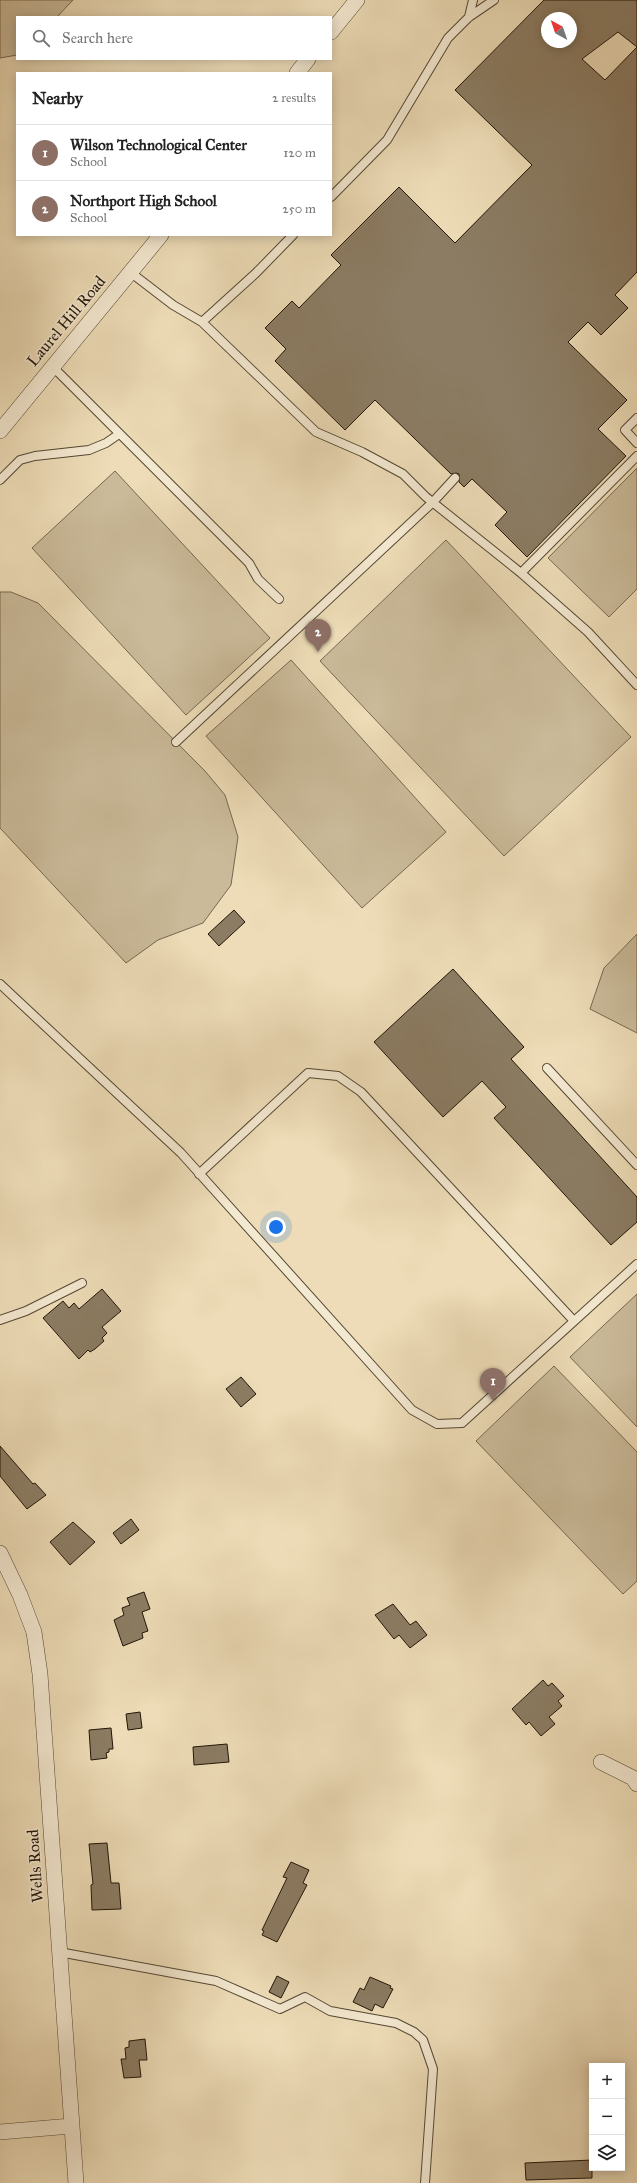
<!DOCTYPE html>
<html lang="en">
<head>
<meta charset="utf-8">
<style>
  body { margin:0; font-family:"IM FELL Great Primer",serif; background:#f6f6f6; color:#222 }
  .controls { position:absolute; right:12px; bottom:12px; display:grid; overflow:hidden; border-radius:0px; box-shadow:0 2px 10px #0003 }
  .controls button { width:36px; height:36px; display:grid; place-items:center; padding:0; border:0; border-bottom:1px solid #e0e0e0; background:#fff; color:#222; font:20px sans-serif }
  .compass { position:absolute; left:541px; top:12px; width:36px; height:36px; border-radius:50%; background:#fff; box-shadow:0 2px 10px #0003; rotate:320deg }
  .you { position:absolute; left:276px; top:1227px; width:14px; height:14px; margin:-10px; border:3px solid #fff; border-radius:50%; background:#1a73e8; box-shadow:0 0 0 6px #1a73e833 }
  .badge { display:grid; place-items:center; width:26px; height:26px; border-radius:50%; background:#2563eb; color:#fff; font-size:13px; font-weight:700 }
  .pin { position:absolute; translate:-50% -33px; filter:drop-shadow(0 1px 2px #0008) }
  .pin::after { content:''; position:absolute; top:21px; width:14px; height:12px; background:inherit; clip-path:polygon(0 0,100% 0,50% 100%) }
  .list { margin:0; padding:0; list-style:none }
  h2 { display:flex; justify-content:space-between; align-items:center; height:52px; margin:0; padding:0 16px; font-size:17px }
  h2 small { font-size:13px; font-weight:400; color:#767676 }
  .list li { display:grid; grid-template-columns:26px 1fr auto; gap:12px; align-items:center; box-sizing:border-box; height:56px; padding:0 16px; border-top:1px solid #e0e0e0 }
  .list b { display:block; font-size:15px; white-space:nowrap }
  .list p { margin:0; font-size:13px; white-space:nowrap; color:#767676 }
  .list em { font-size:13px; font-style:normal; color:#767676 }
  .icon { flex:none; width:22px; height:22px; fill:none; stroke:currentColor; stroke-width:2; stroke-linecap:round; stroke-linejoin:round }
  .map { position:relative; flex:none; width:637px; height:2183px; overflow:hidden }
  .search { position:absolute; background:#fff; box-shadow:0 2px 10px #0003; left:16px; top:16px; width:316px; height:44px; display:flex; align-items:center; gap:10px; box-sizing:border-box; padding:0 14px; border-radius:0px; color:#767676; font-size:15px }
  .panel { position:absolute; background:#fff; box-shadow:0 2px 10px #0003; left:16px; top:72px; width:316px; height:164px; border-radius:0px }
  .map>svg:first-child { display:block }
</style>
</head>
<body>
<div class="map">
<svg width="637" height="2183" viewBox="0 0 637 2183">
  <rect width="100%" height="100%" fill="#eddcb7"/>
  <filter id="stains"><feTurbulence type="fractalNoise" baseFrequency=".005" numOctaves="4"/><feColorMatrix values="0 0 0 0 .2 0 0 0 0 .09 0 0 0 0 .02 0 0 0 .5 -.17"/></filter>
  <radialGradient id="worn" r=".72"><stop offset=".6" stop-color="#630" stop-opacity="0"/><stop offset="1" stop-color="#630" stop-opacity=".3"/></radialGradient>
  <path fill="#caba99" stroke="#766850" d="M 0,0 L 73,0 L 57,17 L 17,17 L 17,55 L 0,58 Z
    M 637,468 L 637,589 L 609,617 L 548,558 Z
    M 115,471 L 270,638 L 186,715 L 32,548 Z
    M 446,540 L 631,737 L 504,856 L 320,661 Z
    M 0,592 L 11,592 L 38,603 L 205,771 L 225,795 L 238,837 L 231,885 L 203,923 L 158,940 L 126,963 L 0,828 Z
    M 291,660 L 446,832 L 362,908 L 206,736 Z
    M 637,934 L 637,1033 L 590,1009 L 604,968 Z
    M 637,1294 L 637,1427 L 570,1357 Z
    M 554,1366 L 637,1452 L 637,1581 L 623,1594 L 476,1441 Z"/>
  <path fill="#8b7c63" stroke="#211507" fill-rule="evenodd" d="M 544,0 L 637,0 L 637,272 L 615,295 L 628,308 L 601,335 L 588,322 L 568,342 L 627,400 L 598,429 L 626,456 L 527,557 L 495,525 L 507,512 L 472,479 L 464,487 L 459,482 L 459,474 L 456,473 L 451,474 L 375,400 L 345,430 L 275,361 L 286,349 L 265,328 L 292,301 L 299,308 L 341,265 L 331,255 L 399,187 L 455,243 L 532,165 L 455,90 ZM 547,18 L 571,18 L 571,42 L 547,42 ZM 618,32 L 637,47 L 605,80 L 582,59 Z
    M 234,910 L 245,922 L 219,946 L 208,934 Z
    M 453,969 L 524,1047 L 511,1059 L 637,1197 L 637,1222 L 611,1245 L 494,1118 L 506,1107 L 482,1081 L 443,1117 L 374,1042 Z
    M 102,1289 L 121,1311 L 102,1327 L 107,1333 L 102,1338 L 104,1341 L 95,1349 L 90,1352 L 88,1350 L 79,1359 L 43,1318 L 63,1301 L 69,1308 L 74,1303 L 79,1309 Z
    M 241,1377 L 256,1394 L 241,1407 L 226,1389 Z
    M 0,1446 L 33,1484 L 35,1483 L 46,1495 L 27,1509 L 0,1476 Z
    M 131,1519 L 139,1530 L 121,1544 L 113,1533 Z
    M 73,1522 L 95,1542 L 70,1565 L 50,1542 Z
    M 144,1592 L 150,1609 L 142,1612 L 148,1631 L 142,1633 L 143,1638 L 123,1646 L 114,1620 L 124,1615 L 122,1608 L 130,1605 L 127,1598 Z
    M 393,1604 L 410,1625 L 416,1621 L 427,1635 L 410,1648 L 399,1635 L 394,1639 L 375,1615 Z
    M 543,1680 L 548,1686 L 552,1683 L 564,1696 L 558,1701 L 562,1706 L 549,1717 L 555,1724 L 541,1736 L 529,1722 L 526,1725 L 512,1709 Z
    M 140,1712 L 142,1728 L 128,1730 L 126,1714 Z
    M 111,1728 L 113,1749 L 109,1749 L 109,1752 L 106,1753 L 107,1758 L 91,1760 L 89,1730 Z
    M 227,1744 L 229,1762 L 194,1765 L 193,1747 Z
    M 107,1843 L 111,1883 L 119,1883 L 121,1909 L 92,1910 L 91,1885 L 93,1884 L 89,1844 Z
    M 291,1862 L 309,1870 L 303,1883 L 307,1885 L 277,1942 L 262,1935 L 264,1931 L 262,1930 L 287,1878 L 283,1877 Z
    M 277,1976 L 289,1982 L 281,1998 L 269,1992 Z
    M 370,1977 L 391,1986 L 390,1988 L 393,1989 L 383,2008 L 375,2004 L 372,2011 L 353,2002 L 360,1988 L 364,1990 Z
    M 145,2039 L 147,2060 L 139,2060 L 141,2077 L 124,2078 L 121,2059 L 126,2059 L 125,2048 L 129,2047 L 129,2041 Z
    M 592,2160 L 592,2178 L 526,2180 L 525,2163 Z"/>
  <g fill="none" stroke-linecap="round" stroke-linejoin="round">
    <defs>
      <path id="service" d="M 469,17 L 473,0
        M 331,197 L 387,140 L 448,38 L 469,17 L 494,0
        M 130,272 L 173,305 L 202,322 L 316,432 L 362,452 L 403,474 L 426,497 L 521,573 L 588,632 L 637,685
        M 202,322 L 256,273 L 293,235
        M 52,366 L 249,563 L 258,579 L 279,599
        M 637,418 L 625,430 L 637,443
        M 0,480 L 20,460 L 35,456 L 89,450 L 106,443 L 119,434
        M 521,573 L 637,456
        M 176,742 L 433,502 L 455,478
        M 0,984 L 181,1153 L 412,1410 L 437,1424 L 462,1423 L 637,1264
        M 547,1068 L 637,1165
        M 199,1174 L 308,1073 L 338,1076 L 361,1092 L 574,1321
        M 0,1320 L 26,1311 L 82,1283
        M 59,1952 L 216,1981 L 280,2009 L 305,1997 L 330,2011 L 396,2023 L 414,2032 L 423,2040 L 433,2069 L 425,2183"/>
      <path id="minor" d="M 331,32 L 357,0
        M 297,73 L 308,59
        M 0,431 L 161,235
        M 0,1553 L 20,1595 L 34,1632 L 40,1674 L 76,2183
        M 601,1762 L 633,1778 L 637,1784
        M 0,2132 L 71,2126"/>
    </defs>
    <use href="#service" stroke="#544733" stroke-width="10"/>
    <use href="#minor" stroke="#544733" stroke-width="16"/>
    <use href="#service" stroke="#f3e8d0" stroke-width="8"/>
    <use href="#minor" stroke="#f3e8d0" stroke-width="15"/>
  </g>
  <g text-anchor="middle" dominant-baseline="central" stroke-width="3.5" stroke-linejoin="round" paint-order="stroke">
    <g font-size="16" fill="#211507" stroke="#f3e8d0">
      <text transform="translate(66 321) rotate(-50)">Laurel Hill Road</text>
      <text transform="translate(35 1866) rotate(-94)">Wells Road</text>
    </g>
  </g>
  <rect width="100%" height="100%" filter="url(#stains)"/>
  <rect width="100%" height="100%" fill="url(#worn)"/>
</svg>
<div class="controls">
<button>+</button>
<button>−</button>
<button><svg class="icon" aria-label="layers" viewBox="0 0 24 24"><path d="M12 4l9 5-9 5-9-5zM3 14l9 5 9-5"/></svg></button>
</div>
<svg class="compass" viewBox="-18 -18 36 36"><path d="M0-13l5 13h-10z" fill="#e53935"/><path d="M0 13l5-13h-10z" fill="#767676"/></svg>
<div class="you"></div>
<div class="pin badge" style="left:493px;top:1401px;background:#8d6e63">1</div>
<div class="pin badge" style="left:318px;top:652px;background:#8d6e63">2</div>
<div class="search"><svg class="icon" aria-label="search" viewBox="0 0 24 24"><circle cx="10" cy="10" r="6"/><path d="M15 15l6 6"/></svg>Search here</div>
<section class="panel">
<h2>Nearby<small>2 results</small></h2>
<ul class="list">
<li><span class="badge" style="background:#8d6e63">1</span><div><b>Wilson Technological Center</b><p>School</p></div><em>120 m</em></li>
<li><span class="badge" style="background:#8d6e63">2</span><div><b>Northport High School</b><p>School</p></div><em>250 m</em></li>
</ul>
</section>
</div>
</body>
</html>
